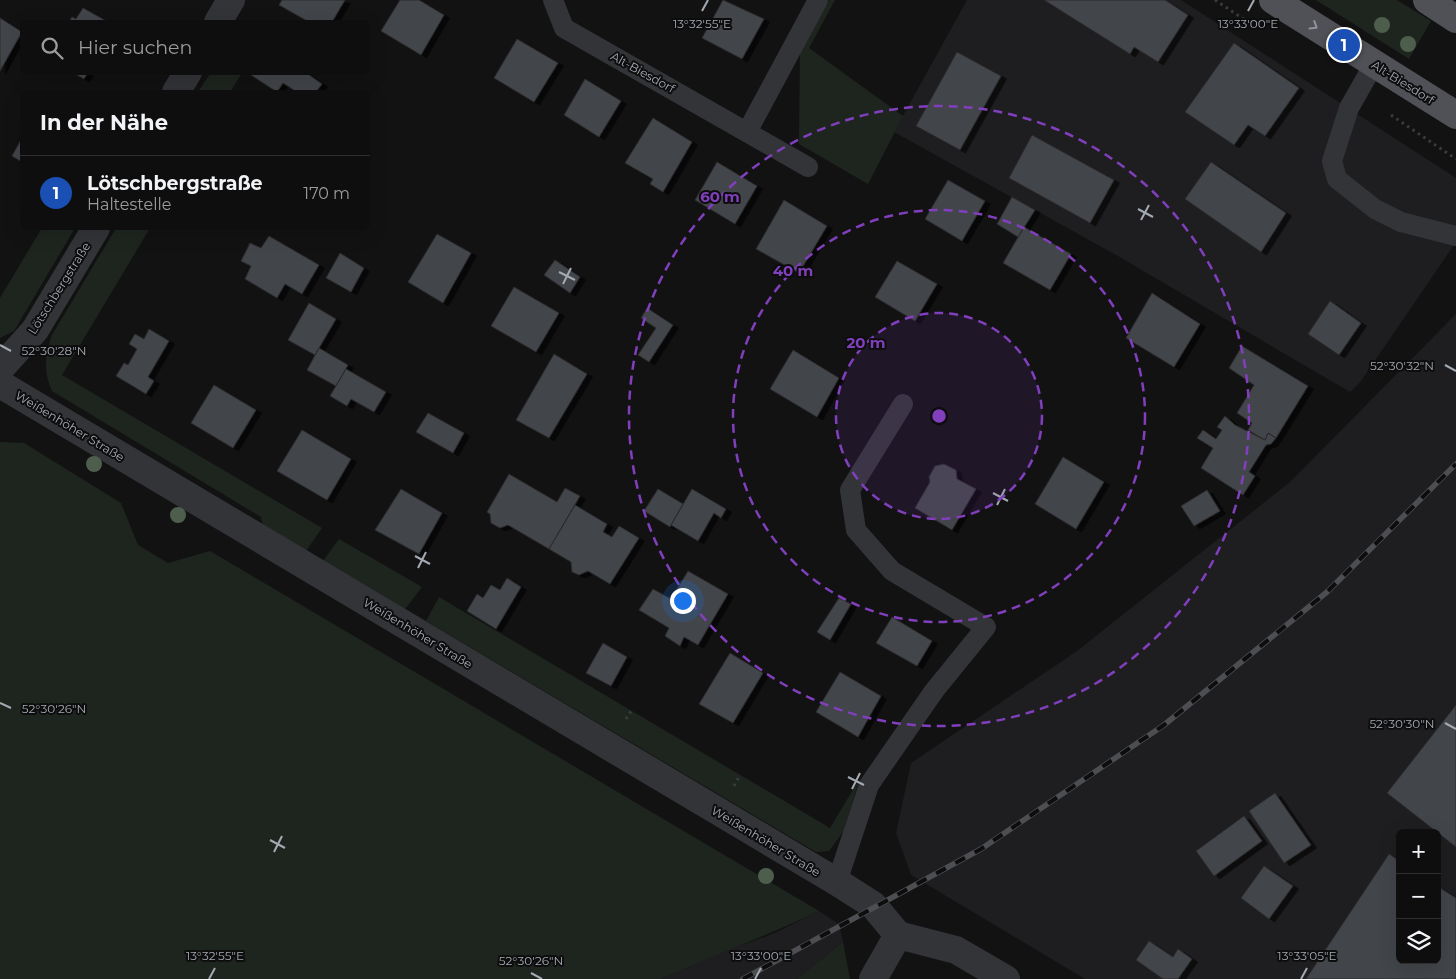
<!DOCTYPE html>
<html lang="de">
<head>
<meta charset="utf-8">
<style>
  body { margin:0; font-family:Montserrat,sans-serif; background:#171717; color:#f1f3f6 }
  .controls { position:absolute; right:15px; bottom:15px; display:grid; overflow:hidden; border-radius:8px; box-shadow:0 5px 20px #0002 }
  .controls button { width:45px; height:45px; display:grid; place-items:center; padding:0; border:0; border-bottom:1px solid #2e2e2e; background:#0e0e0e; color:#f1f3f6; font:25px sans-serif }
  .you { position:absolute; left:682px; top:600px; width:18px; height:18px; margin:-12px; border:4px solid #fff; border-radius:50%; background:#1a73e8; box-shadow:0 0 0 8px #1a73e833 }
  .badge { display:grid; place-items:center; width:32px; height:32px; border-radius:50%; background:#7c3aed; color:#fff; font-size:16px; font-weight:700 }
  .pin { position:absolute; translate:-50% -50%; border:2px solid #fff; box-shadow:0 1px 5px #0006 }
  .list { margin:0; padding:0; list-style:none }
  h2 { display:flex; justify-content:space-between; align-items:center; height:65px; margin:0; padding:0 20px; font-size:21px }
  h2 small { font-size:16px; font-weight:400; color:#9b9c9e }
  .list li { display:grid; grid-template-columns:32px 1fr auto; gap:15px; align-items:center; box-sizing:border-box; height:75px; padding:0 20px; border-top:1px solid #2e2e2e }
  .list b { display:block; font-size:19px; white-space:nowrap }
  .list p { margin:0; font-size:16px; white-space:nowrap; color:#9b9c9e }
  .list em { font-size:16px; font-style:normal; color:#9b9c9e }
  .icon { flex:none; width:28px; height:28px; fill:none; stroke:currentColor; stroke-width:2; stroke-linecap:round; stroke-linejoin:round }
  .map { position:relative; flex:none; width:1456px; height:979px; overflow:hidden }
  .search { position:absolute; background:#0e0e0e; box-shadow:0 5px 20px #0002; left:20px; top:20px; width:350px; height:55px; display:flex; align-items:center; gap:12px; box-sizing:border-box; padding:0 18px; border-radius:8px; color:#9b9c9e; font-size:19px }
  .panel { position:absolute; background:#0e0e0e; box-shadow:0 5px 20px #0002; left:20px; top:90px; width:350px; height:140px; border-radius:8px }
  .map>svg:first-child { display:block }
</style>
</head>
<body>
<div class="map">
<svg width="1456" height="979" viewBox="0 0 1456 979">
  <defs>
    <filter id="shadow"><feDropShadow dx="5.5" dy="3" stdDeviation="0" flood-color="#0009"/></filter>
  </defs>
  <rect width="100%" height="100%" fill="#121213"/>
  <path fill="#1e1e20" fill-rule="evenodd" d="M 967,0 L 1181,0 L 1456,178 L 1456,242 L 1361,381 L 1350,392 L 1116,255 L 894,132 Z
    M 1456,314 L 1456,979 L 1085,979 L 911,875 L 896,833 L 911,763 L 1077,651 L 1290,482 ZM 1400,833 L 1437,833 L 1437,960 L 1400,960 Z
    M 819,911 L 839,924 L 843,942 L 797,979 L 661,979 L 717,954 L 775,933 Z"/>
  <path fill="#1e251f" d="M 829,0 L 835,0 L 809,48 L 903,116 L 868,184 L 799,144 L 800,52 Z
    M 1316,0 L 1397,0 L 1431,21 L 1409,59 Z
    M 211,72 L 242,72 L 242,73 L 230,92 L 198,92 Z
    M 42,228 L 75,228 L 14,331 L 0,338 L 0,298 Z
    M 116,228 L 150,228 L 62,375 L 322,528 L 306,551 L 263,526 L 261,517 L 52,391 C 43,372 45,355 52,335 Z
    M 0,442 L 24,443 L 121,503 L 138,545 L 168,563 L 210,551 L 819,911 C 767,936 713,955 661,979 L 0,979 Z
    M 339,539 L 422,587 L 405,609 L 323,561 Z
    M 439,597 L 830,828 L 860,778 L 843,832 L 829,851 L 816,852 L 426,621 Z
    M 843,942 L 850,979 L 797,979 Z"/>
  <path fill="#434548" stroke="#2c2c2f" filter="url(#shadow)" d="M 282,0 L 345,0 L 332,22 L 309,22 L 279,5 Z
    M 400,0 L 419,0 L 444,15 L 421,55 L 381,31 Z
    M 723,0 L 764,19 L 742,59 L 702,38 Z
    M 1044,0 L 1165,0 L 1188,15 L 1158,62 L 1134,47 L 1130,54 Z
    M 83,8 L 108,22 L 69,22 L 72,17 L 76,19 Z
    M 0,18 L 22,32 L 0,71 Z
    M 517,39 L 558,63 L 534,102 L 494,78 Z
    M 1234,43 L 1299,88 L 1265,136 L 1248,125 L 1234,145 L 1185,112 Z
    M 957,52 L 1001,76 L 960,150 L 916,126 Z
    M 72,72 L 88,72 L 84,79 Z
    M 253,72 L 305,72 L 322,84 L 316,92 L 297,92 L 283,83 L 277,92 L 251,75 Z
    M 585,79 L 621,101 L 599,137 L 564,115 Z
    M 653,118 L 692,142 L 663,192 L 650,184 L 653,179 L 625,163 Z
    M 1032,135 L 1114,180 L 1090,223 L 1009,178 Z
    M 22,138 L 22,162 L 12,156 Z
    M 717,162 L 757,186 L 735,224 L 695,200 Z
    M 1211,162 L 1286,213 L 1261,252 L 1185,199 Z
    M 948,180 L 985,201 L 962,241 L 925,219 Z
    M 1012,197 L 1035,210 L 1018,237 L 997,224 Z
    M 784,200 L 827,226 L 799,273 L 756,249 Z
    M 1024,227 L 1071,254 L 1050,290 L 1003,263 Z
    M 437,234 L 471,253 L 443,303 L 408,282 Z
    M 269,236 L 319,265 L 302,294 L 285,284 L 277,298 L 245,279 L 251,266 L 241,261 L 250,243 L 261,248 Z
    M 340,253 L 364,268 L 351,292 L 326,278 Z
    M 555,260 L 580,277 L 570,293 L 544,275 Z
    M 897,261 L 937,284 L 915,321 L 875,297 Z
    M 514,287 L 559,313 L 536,352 L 491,326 Z
    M 1152,293 L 1200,324 L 1174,367 L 1126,338 Z
    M 1330,301 L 1361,323 L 1339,355 L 1308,334 Z
    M 309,303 L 336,319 L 315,355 L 288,340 Z
    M 647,308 L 673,325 L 649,362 L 638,355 L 656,328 L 641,318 Z
    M 149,329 L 169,341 L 148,377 L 154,381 L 146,394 L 116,376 L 124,363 L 128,365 L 137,349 L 129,344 L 135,334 L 144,339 Z
    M 1242,346 L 1308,386 L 1276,438 L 1268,433 L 1265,440 L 1248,430 L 1252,423 L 1237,413 L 1254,385 L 1229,368 Z
    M 319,348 L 348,365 L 336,386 L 307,370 Z
    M 793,350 L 839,378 L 817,417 L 770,389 Z
    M 554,354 L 587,374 L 549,438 L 516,420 Z
    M 346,369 L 386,392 L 374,412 L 351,399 L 347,406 L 330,396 Z
    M 214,385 L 256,410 L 233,448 L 191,423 Z
    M 428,413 L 464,433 L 453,453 L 416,432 Z
    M 1225,416 L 1235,425 L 1265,440 L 1268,433 L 1276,438 L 1271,444 L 1266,445 L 1249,472 L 1255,476 L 1243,495 L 1201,468 L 1213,448 L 1197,438 L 1203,430 L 1216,439 L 1222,430 L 1217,427 Z
    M 302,430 L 351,459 L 327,500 L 277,471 Z
    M 1063,457 L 1104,482 L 1076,529 L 1035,504 Z
    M 944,464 L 956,470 L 957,479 L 976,489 L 952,530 L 915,508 L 930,482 L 929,477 L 935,466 Z
    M 509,474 L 557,502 L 565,488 L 580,496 L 549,549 L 508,525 L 500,528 L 491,523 L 490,514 L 487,512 Z
    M 401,489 L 442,513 L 419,554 L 375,530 Z
    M 658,489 L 683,504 L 670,527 L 644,511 Z
    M 692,489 L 726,509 L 721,518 L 714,513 L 698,541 L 671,525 Z
    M 1207,490 L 1220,511 L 1194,526 L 1181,506 Z
    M 575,505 L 607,524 L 603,532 L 612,537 L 619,526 L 639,538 L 610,584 L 588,571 L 579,575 L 572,572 L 571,562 L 549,549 Z
    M 688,571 L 728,594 L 698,645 L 684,637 L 680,646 L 665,636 L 669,628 L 639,610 L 653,589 L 671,599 Z
    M 507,578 L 521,587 L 496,629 L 467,611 L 477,594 L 483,598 L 491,585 L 500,590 Z
    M 839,598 L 851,604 L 830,640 L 817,632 Z
    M 892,617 L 932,641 L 917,666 L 876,643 Z
    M 603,643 L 627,657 L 611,686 L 586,673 Z
    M 730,653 L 763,673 L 733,723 L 699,704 Z
    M 840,672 L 881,696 L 858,737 L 816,712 Z
    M 1456,705 L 1456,847 L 1387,793 Z
    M 1275,793 L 1311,845 L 1284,863 L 1249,811 Z
    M 1244,816 L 1262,841 L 1214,876 L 1196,851 Z
    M 1389,854 L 1400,861 L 1400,960 L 1437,960 L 1437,886 L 1456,898 L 1456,979 L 1306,979 Z
    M 1264,866 L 1293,886 L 1269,919 L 1241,898 Z
    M 1149,941 L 1173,957 L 1178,949 L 1192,959 L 1178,979 L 1163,979 L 1136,960 Z"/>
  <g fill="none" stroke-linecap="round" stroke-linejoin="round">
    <path stroke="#393b3e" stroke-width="3" stroke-dasharray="2.5 4" stroke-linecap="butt" d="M 1215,0 L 1248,22
      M 1391,115 L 1456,159
      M 626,719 L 631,711
      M 734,786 L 740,775"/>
    <path stroke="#333438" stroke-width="20" d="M 553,0 L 564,28 L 808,167
      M 1374,64 L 1349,108 L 1332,161 L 1337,179 L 1375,209 L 1401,222 L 1456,236
      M 747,132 L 818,0
      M 837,882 L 869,785 L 934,691 L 986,627 L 892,571 L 856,530 L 850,490 L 903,404"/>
    <path stroke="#333438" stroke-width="28" d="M 218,22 L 231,0
      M 176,92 L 188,72
      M 0,369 L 35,330 L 96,228
      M 0,384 L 837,882 L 873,905 L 898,935 L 956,950 L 1006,979
      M 873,979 L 898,935"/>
    <path stroke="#4f5156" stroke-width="28" d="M 1273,0 L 1456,115
      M 1427,0 L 1456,19"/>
    <defs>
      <path id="rail" d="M 743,979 L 981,849 L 1164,725 L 1327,592 L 1456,464"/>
    </defs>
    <use href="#rail" stroke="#4c4e52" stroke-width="5.5"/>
    <use href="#rail" stroke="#0d0d0e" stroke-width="4" stroke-dasharray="11" stroke-linecap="butt"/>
  </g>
  <g fill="#4d5e4d">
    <circle cx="1382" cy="25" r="8"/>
    <circle cx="1408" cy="44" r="8"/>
    <circle cx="94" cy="464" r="8"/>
    <circle cx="178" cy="515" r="8"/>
    <circle cx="766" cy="876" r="8"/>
  </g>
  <defs><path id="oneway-chevron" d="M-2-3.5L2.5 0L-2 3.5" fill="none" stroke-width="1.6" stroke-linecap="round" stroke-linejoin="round" transform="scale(1.25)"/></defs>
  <use stroke="#8f949b" href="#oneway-chevron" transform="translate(1314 26) rotate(32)"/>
  <path fill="none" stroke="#a4aab2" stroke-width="2" d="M 702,11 L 708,0M 1248,11 L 1254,0M 1138,209 L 1153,217M 1141,220 L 1149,205M 559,272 L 575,280M 563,284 L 571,268M 0,345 L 11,351M 1445,365 L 1456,371M 993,493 L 1008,501M 997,505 L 1005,489M 415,556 L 430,564M 418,568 L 426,552M 0,703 L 11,708M 1445,723 L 1456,729M 848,777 L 864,785M 852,789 L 860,773M 270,840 L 285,848M 274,852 L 282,836M 531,973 L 542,979M 209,979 L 215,968M 755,979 L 761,968M 1301,979 L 1307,968"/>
  <circle cx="939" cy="416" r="103" fill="#813fbd" fill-opacity=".12"/>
  <g fill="none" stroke="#813fbd" stroke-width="2.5" stroke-dasharray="9 6">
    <circle cx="939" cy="416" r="103"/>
    <circle cx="939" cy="416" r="206"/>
    <circle cx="939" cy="416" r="310"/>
  </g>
  <g text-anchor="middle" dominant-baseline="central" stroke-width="4" stroke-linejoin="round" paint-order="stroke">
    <g font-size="12" fill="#a4aab2" stroke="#0d0d0e">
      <text transform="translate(643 72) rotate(29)">Alt-Biesdorf</text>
      <text transform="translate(1403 82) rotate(32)">Alt-Biesdorf</text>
      <text transform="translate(59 288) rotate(-58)">Lötschbergstraße</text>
      <text transform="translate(70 426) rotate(31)">Weißenhöher Straße</text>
      <text transform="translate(418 633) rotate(31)">Weißenhöher Straße</text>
      <text transform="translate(766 841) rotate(31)">Weißenhöher Straße</text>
    </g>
  </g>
  <g font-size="12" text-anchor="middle" fill="#a4aab2" stroke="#0d0d0e" stroke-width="4" stroke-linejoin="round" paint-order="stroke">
    <text x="702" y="28">13°32'55"E</text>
    <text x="1248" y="28">13°33'00"E</text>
    <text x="54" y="355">52°30'28"N</text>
    <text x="1402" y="370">52°30'32"N</text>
    <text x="54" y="713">52°30'26"N</text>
    <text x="1402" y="728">52°30'30"N</text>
    <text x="215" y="960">13°32'55"E</text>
    <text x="761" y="960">13°33'00"E</text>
    <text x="1307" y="960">13°33'05"E</text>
    <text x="531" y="965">52°30'26"N</text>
  </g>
  <circle cx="939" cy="416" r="8" fill="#813fbd" stroke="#0d0d0e" stroke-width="2.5"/>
  <g font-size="15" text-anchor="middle" font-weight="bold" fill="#813fbd" stroke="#0d0d0e" stroke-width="4" stroke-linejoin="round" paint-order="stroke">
    <text x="720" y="202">60 m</text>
    <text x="793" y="276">40 m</text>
    <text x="866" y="348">20 m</text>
  </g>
</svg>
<div class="controls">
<button>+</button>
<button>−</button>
<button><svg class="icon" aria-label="layers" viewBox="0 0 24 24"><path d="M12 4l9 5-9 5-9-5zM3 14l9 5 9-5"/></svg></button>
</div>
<div class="you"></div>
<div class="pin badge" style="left:1344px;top:45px;background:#1a4fb4">1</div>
<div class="search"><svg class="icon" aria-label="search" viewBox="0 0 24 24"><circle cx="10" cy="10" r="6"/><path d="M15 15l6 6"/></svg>Hier suchen</div>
<section class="panel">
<h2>In der Nähe<small></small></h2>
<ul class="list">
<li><span class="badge" style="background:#1a4fb4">1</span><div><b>Lötschbergstraße</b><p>Haltestelle</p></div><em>170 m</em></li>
</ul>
</section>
</div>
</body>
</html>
